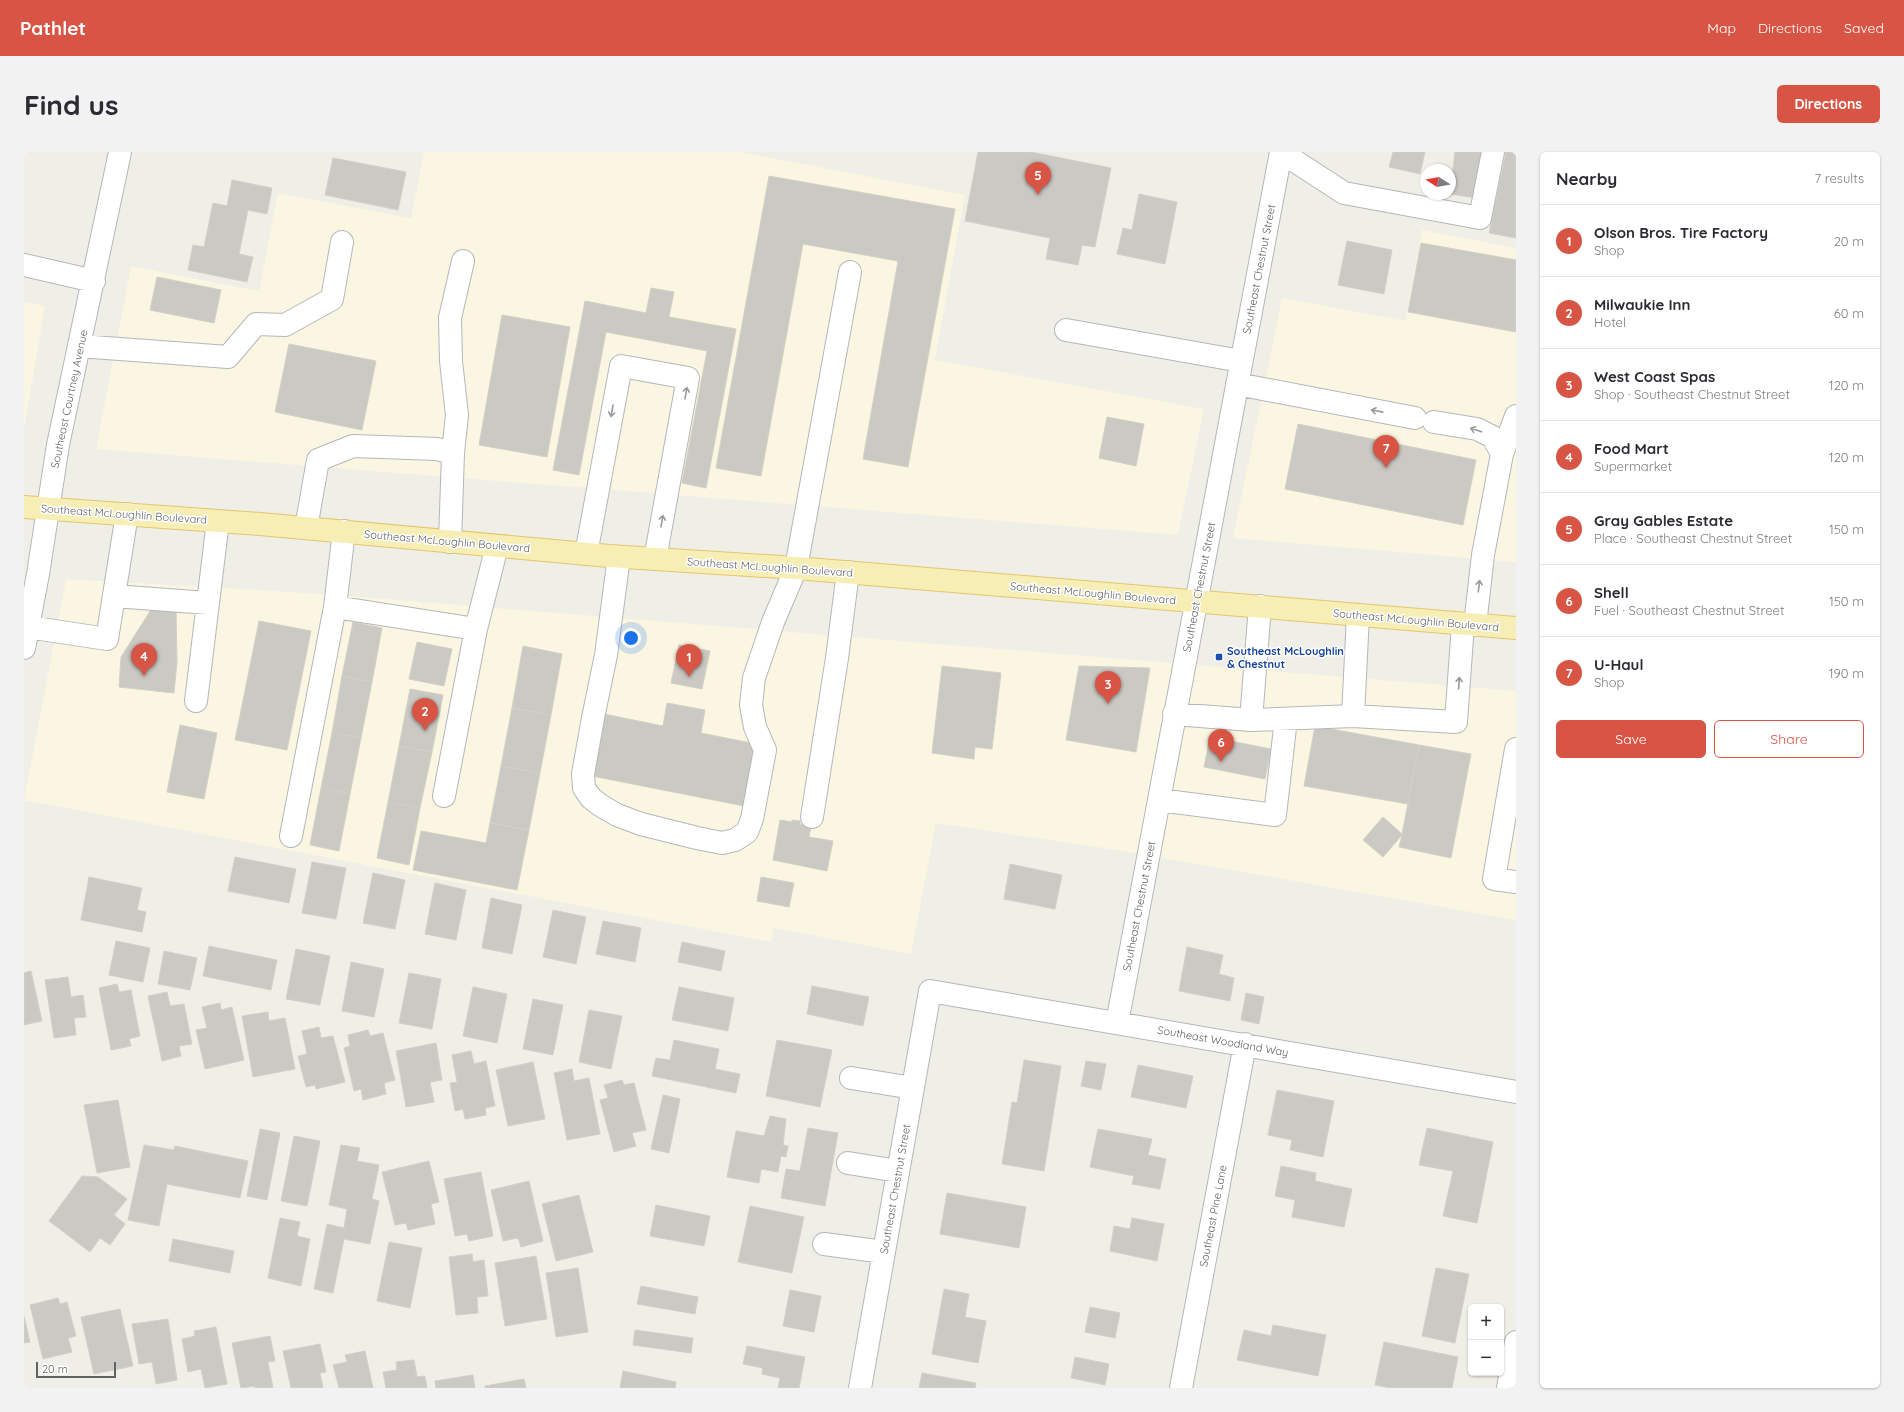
<!DOCTYPE html>
<html lang="en">
<head>
<meta charset="utf-8">
<style>
  body { margin:0; font-family:Quicksand,sans-serif; background:#f2f2f3; color:#2b2b33 }
  .controls { position:absolute; right:12px; bottom:12px; display:grid; overflow:hidden; border-radius:6px; box-shadow:0 1px 3px #0004 }
  .controls button { width:36px; height:36px; display:grid; place-items:center; padding:0; border:0; border-bottom:1px solid #e1e1e2; background:#fff; color:#2b2b33; font:20px sans-serif }
  .compass { position:absolute; left:1396px; top:12px; width:36px; height:36px; border-radius:50%; background:#fff; box-shadow:0 1px 3px #0004; rotate:281deg }
  .scale { position:absolute; left:12px; bottom:10px; width:80px; box-sizing:border-box; padding-left:4px; border:2px solid #5f6266; border-top:0; font-size:11px; line-height:14px; white-space:nowrap; color:#5f6266; -webkit-text-stroke:3px #fff; paint-order:stroke }
  .you { position:absolute; left:607px; top:486px; width:14px; height:14px; margin:-10px; border:3px solid #fff; border-radius:50%; background:#1a73e8; box-shadow:0 0 0 6px #1a73e833 }
  .badge { display:grid; place-items:center; width:26px; height:26px; border-radius:50%; background:#d85545; color:#fff; font-size:13px; font-weight:700 }
  .pin { position:absolute; translate:-50% -33px; filter:drop-shadow(0 1px 2px #0008) }
  .pin::after { content:''; position:absolute; top:21px; width:14px; height:12px; background:inherit; clip-path:polygon(0 0,100% 0,50% 100%) }
  .list { margin:0; padding:0; list-style:none }
  h2 { display:flex; justify-content:space-between; align-items:center; height:52px; margin:0; padding:0 16px; font-size:17px }
  h2 small { font-size:13px; font-weight:400; color:#7c7c81 }
  .list li { display:grid; grid-template-columns:26px 1fr auto; gap:12px; align-items:center; box-sizing:border-box; height:72px; padding:0 16px; border-top:1px solid #e1e1e2 }
  .list b { display:block; font-size:15px; white-space:nowrap }
  .list p { margin:0; font-size:13px; white-space:nowrap; color:#7c7c81 }
  .list em { font-size:13px; font-style:normal; color:#7c7c81 }
  .actions { display:flex; gap:8px; padding:12px 16px }
  .actions a { flex:1; padding:9px 0; border:1px solid #d85545; border-radius:6px; text-align:center; font-size:14px; color:#d85545 }
  .actions .main { background:#d85545; color:#fff }
  .map { position:relative; flex:none; width:1492px; height:1236px; overflow:hidden; border-radius:6px }
  header { display:flex; align-items:center; gap:24px; box-sizing:border-box; height:56px; padding:0 20px; background:#d85545; color:#fff }
  header strong { font-size:19px }
  nav { display:flex; gap:22px; margin-inline-start:auto; font-size:14px }
  .intro { display:flex; align-items:center; justify-content:space-between; box-sizing:border-box; height:96px; padding:0 24px }
  h1 { margin:0; font-size:28px }
  .button { padding:10px 18px; border-radius:6px; background:#d85545; color:#fff; font-size:14px; font-weight:700 }
  main { display:flex; gap:24px; padding:0 24px }
  aside { flex:1; background:#fff; border-radius:6px; box-shadow:0 1px 3px #0004 }
  .map>svg:first-child { display:block }
</style>
</head>
<body>
<header>
<strong>Pathlet</strong>
<nav><a>Map</a><a>Directions</a><a>Saved</a></nav>
</header>
<div class="intro"><h1>Find us</h1><a class="button">Directions</a></div>
<main>
<div class="map">
<svg width="1492" height="1236" viewBox="0 0 1492 1236">
  <rect width="100%" height="100%" fill="#efeee7"/>
  <path fill="#fbf6e1" d="M 400,0 L 716,0 L 941,43 L 911,208 L 1180,257 L 1154,383 L 72,297 L 107,114 L 235,139 L 254,41 L 387,66 Z
    M 1398,78 L 1492,96 L 1492,410 L 1209,386 L 1258,146 L 1381,169 Z
    M 0,150 L 21,154 L 0,278 Z
    M 42,427 L 300,442 L 1492,539 L 1492,768 L 1093,698 L 912,671 L 887,802 L 750,776 L 747,790 L 0,648 Z"/>
  <path fill="#cbc9c4" stroke="#d3d0c6" d="M 954,0 L 1007,0 L 1087,16 L 1071,95 L 1058,93 L 1054,113 L 1022,107 L 1026,86 L 941,69 Z
    M 1369,0 L 1401,0 L 1396,22 L 1365,15 Z
    M 1431,0 L 1460,0 L 1452,46 L 1426,42 Z
    M 1482,0 L 1492,0 L 1492,86 L 1465,81 Z
    M 309,6 L 382,20 L 374,58 L 301,43 Z
    M 745,24 L 931,57 L 884,315 L 839,307 L 874,109 L 779,92 L 737,324 L 692,316 Z
    M 208,28 L 248,36 L 243,62 L 224,58 L 215,102 L 229,105 L 223,130 L 164,118 L 169,93 L 180,95 L 189,51 L 203,54 Z
    M 1115,42 L 1153,50 L 1141,112 L 1093,102 L 1099,76 L 1108,78 Z
    M 1323,89 L 1368,98 L 1360,142 L 1314,133 Z
    M 1397,91 L 1492,108 L 1492,180 L 1384,160 Z
    M 133,125 L 197,138 L 190,171 L 126,158 Z
    M 627,136 L 650,140 L 645,165 L 712,177 L 682,336 L 658,331 L 683,199 L 582,180 L 555,323 L 529,318 L 561,149 L 622,161 Z
    M 478,163 L 546,175 L 523,305 L 455,293 Z
    M 265,192 L 352,209 L 338,278 L 251,260 Z
    M 1083,265 L 1120,272 L 1112,314 L 1075,306 Z
    M 1274,272 L 1452,308 L 1439,373 L 1261,337 Z
    M 128,456 L 152,458 L 153,509 L 150,541 L 95,535 L 97,505 Z
    M 235,469 L 287,479 L 263,598 L 211,588 Z
    M 329,470 L 358,476 L 348,530 L 318,524 Z
    M 393,490 L 428,497 L 420,534 L 385,527 Z
    M 655,493 L 686,499 L 678,537 L 647,531 Z
    M 499,494 L 538,502 L 527,563 L 488,556 Z
    M 918,514 L 977,521 L 968,597 L 951,595 L 950,607 L 908,601 Z
    M 1055,514 L 1126,516 L 1112,600 L 1042,588 Z
    M 318,524 L 348,530 L 337,586 L 308,581 Z
    M 386,537 L 419,543 L 408,600 L 375,594 Z
    M 643,551 L 681,558 L 677,581 L 732,592 L 720,654 L 568,624 L 580,562 L 639,574 Z
    M 488,556 L 527,563 L 516,621 L 477,614 Z
    M 156,573 L 193,581 L 180,647 L 143,640 Z
    M 1291,574 L 1395,593 L 1384,652 L 1280,634 Z
    M 308,581 L 337,586 L 326,642 L 297,636 Z
    M 1186,585 L 1247,597 L 1241,627 L 1180,615 Z
    M 1395,593 L 1447,602 L 1427,706 L 1375,695 L 1378,683 L 1359,705 L 1339,688 L 1359,665 L 1378,682 Z
    M 375,594 L 408,600 L 396,656 L 364,650 Z
    M 477,614 L 516,621 L 505,678 L 466,671 Z
    M 297,636 L 326,642 L 315,699 L 286,693 Z
    M 364,650 L 396,656 L 385,713 L 353,706 Z
    M 756,668 L 768,670 L 768,668 L 776,669 L 776,672 L 787,674 L 785,685 L 809,689 L 803,719 L 749,708 Z
    M 466,671 L 505,678 L 493,738 L 389,718 L 397,679 L 462,691 Z
    M 211,705 L 272,717 L 265,751 L 204,739 Z
    M 288,710 L 322,716 L 312,767 L 278,761 Z
    M 986,712 L 1038,723 L 1031,757 L 980,747 Z
    M 349,721 L 381,728 L 371,777 L 339,771 Z
    M 65,725 L 118,736 L 113,758 L 122,760 L 118,780 L 57,768 Z
    M 737,725 L 770,731 L 765,755 L 733,749 Z
    M 411,731 L 442,738 L 432,788 L 401,782 Z
    M 467,746 L 498,753 L 488,802 L 458,796 Z
    M 529,758 L 562,765 L 552,812 L 519,805 Z
    M 579,769 L 617,776 L 611,810 L 572,802 Z
    M 92,789 L 126,796 L 119,830 L 85,823 Z
    M 658,790 L 701,799 L 697,819 L 654,810 Z
    M 185,794 L 253,808 L 247,838 L 179,824 Z
    M 1163,795 L 1199,803 L 1195,822 L 1210,826 L 1206,849 L 1155,839 Z
    M 272,797 L 306,804 L 296,853 L 262,847 Z
    M 140,799 L 173,806 L 166,838 L 134,832 Z
    M 327,810 L 360,817 L 350,865 L 318,859 Z
    M 7,819 L 18,869 L 0,873 L 0,821 Z
    M 385,821 L 417,827 L 408,877 L 375,871 Z
    M 44,825 L 47,845 L 59,843 L 62,865 L 50,866 L 52,883 L 30,886 L 21,828 Z
    M 93,832 L 95,840 L 107,838 L 116,884 L 105,887 L 107,894 L 87,898 L 75,836 Z
    M 788,834 L 845,845 L 839,874 L 783,862 Z
    M 449,835 L 483,842 L 473,891 L 439,884 Z
    M 655,835 L 710,846 L 704,879 L 648,868 Z
    M 143,840 L 146,854 L 160,852 L 168,892 L 155,894 L 157,904 L 138,909 L 124,844 Z
    M 1222,841 L 1240,845 L 1235,872 L 1217,868 Z
    M 509,847 L 539,853 L 529,903 L 499,897 Z
    M 196,851 L 197,858 L 208,855 L 220,908 L 181,917 L 172,878 L 183,876 L 178,855 Z
    M 565,858 L 598,864 L 587,917 L 555,910 Z
    M 244,860 L 245,869 L 261,866 L 271,917 L 229,925 L 218,864 Z
    M 295,875 L 297,886 L 309,884 L 321,930 L 292,937 L 291,933 L 282,935 L 274,904 L 283,902 L 278,879 Z
    M 344,878 L 346,884 L 359,881 L 371,928 L 360,931 L 362,942 L 339,948 L 337,937 L 330,939 L 320,896 L 326,894 L 324,883 Z
    M 650,888 L 695,897 L 691,917 L 716,922 L 712,941 L 628,924 L 632,906 L 646,908 Z
    M 753,888 L 808,898 L 796,955 L 742,944 Z
    M 412,891 L 418,928 L 406,930 L 410,950 L 382,955 L 372,899 Z
    M 447,899 L 450,912 L 462,909 L 471,954 L 461,956 L 462,963 L 441,967 L 439,957 L 431,959 L 426,931 L 433,930 L 428,903 Z
    M 1000,908 L 1037,914 L 1020,1019 L 978,1012 L 988,950 L 993,951 Z
    M 1062,909 L 1082,912 L 1077,938 L 1057,934 Z
    M 509,910 L 521,967 L 484,974 L 472,918 Z
    M 1114,913 L 1169,924 L 1162,956 L 1107,945 Z
    M 548,917 L 550,929 L 565,926 L 576,982 L 543,988 L 530,921 Z
    M 598,928 L 600,933 L 610,931 L 622,978 L 608,981 L 612,994 L 590,1000 L 576,948 L 584,946 L 580,933 Z
    M 1253,938 L 1310,949 L 1299,1005 L 1266,998 L 1268,988 L 1244,983 Z
    M 639,943 L 656,947 L 645,1001 L 627,997 Z
    M 94,948 L 106,1015 L 73,1021 L 60,953 Z
    M 746,964 L 762,967 L 759,993 L 764,994 L 762,1005 L 757,1004 L 754,1020 L 737,1017 L 735,1031 L 703,1025 L 712,979 L 740,984 Z
    M 784,976 L 814,981 L 801,1054 L 757,1046 L 762,1017 L 776,1019 Z
    M 1403,976 L 1469,990 L 1453,1071 L 1419,1064 L 1429,1019 L 1395,1013 Z
    M 236,977 L 256,981 L 243,1048 L 223,1044 Z
    M 1074,977 L 1128,987 L 1124,1003 L 1142,1007 L 1136,1037 L 1108,1032 L 1110,1024 L 1066,1015 Z
    M 270,984 L 296,989 L 283,1054 L 257,1049 Z
    M 120,993 L 150,998 L 151,994 L 224,1009 L 216,1046 L 143,1032 L 135,1074 L 104,1068 Z
    M 317,993 L 336,996 L 333,1009 L 355,1013 L 348,1047 L 355,1049 L 346,1092 L 320,1087 L 309,1141 L 290,1137 L 303,1072 L 320,1076 L 323,1057 L 305,1053 Z
    M 405,1009 L 415,1050 L 407,1052 L 411,1072 L 384,1078 L 382,1071 L 371,1073 L 358,1020 Z
    M 1257,1014 L 1292,1021 L 1291,1029 L 1328,1037 L 1320,1075 L 1268,1065 L 1271,1048 L 1251,1044 Z
    M 457,1020 L 469,1084 L 445,1089 L 443,1082 L 431,1084 L 420,1027 Z
    M 58,1024 L 74,1025 L 103,1047 L 90,1063 L 101,1072 L 86,1093 L 76,1086 L 66,1100 L 25,1069 Z
    M 505,1029 L 519,1089 L 497,1095 L 494,1086 L 479,1089 L 467,1038 Z
    M 923,1041 L 1002,1055 L 995,1096 L 916,1082 Z
    M 555,1043 L 569,1100 L 532,1109 L 518,1052 Z
    M 632,1053 L 686,1064 L 680,1094 L 626,1084 Z
    M 726,1054 L 780,1065 L 768,1121 L 714,1110 Z
    M 256,1066 L 276,1070 L 273,1084 L 286,1087 L 277,1134 L 244,1126 Z
    M 1108,1066 L 1140,1072 L 1133,1109 L 1086,1099 L 1090,1074 L 1106,1077 Z
    M 149,1087 L 210,1099 L 206,1121 L 145,1109 Z
    M 365,1090 L 398,1096 L 386,1156 L 353,1149 Z
    M 448,1102 L 449,1110 L 460,1108 L 464,1144 L 453,1145 L 454,1161 L 432,1163 L 425,1105 Z
    M 512,1104 L 523,1167 L 481,1174 L 471,1111 Z
    M 554,1116 L 564,1180 L 532,1185 L 522,1121 Z
    M 1412,1116 L 1445,1122 L 1431,1191 L 1398,1184 Z
    M 617,1134 L 674,1145 L 671,1162 L 613,1152 Z
    M 920,1137 L 945,1142 L 941,1165 L 962,1169 L 954,1211 L 908,1202 Z
    M 766,1138 L 797,1144 L 790,1180 L 759,1174 Z
    M 34,1146 L 36,1152 L 43,1150 L 52,1184 L 44,1186 L 48,1200 L 19,1207 L 6,1153 Z
    M 1066,1155 L 1096,1161 L 1091,1186 L 1061,1180 Z
    M 96,1157 L 109,1214 L 70,1222 L 57,1165 Z
    M 0,1164 L 6,1190 L 0,1191 Z
    M 144,1167 L 153,1228 L 132,1232 L 128,1210 L 115,1212 L 108,1172 Z
    M 1249,1173 L 1302,1183 L 1294,1224 L 1213,1208 L 1220,1178 L 1247,1184 Z
    M 192,1175 L 203,1232 L 181,1236 L 177,1217 L 164,1220 L 158,1187 L 171,1184 L 170,1179 Z
    M 611,1178 L 669,1186 L 667,1201 L 609,1193 Z
    M 246,1184 L 251,1209 L 244,1210 L 249,1236 L 231,1236 L 231,1234 L 217,1236 L 208,1191 Z
    M 1360,1190 L 1434,1205 L 1428,1236 L 1367,1236 L 1351,1233 Z
    M 296,1192 L 302,1220 L 296,1221 L 299,1236 L 267,1236 L 259,1199 Z
    M 723,1194 L 781,1205 L 775,1236 L 754,1236 L 756,1226 L 738,1222 L 739,1216 L 719,1212 Z
    M 341,1199 L 349,1236 L 315,1236 L 309,1213 L 323,1210 L 321,1203 Z
    M 1051,1205 L 1085,1212 L 1081,1233 L 1047,1226 Z
    M 390,1208 L 393,1225 L 401,1224 L 403,1236 L 362,1236 L 359,1220 L 373,1218 L 372,1210 Z
    M 599,1219 L 652,1230 L 651,1236 L 596,1236 Z
    M 898,1221 L 952,1231 L 951,1236 L 895,1236 Z
    M 449,1223 L 451,1236 L 412,1236 L 411,1229 Z
    M 500,1227 L 502,1236 L 461,1236 L 461,1234 Z"/>
  <g fill="none" stroke-linecap="round" stroke-linejoin="round">
    <defs>
      <path id="minor" d="M 1257,0 L 1320,41 L 1456,66 L 1469,0
        M 0,113 L 70,129
        M 1042,178 L 1217,209
        M 55,194 L 204,205 L 232,172 L 261,173 L 308,147 L 318,90
        M 1213,232 L 1391,266
        M 1410,270 L 1453,277 L 1469,285 L 1478,302 L 1459,403 L 1451,473
        M 429,301 L 433,263 L 427,209 L 426,166 L 439,109
        M 1478,302 L 1492,264
        M 282,376 L 294,308 L 329,294 L 413,297 L 429,301 L 426,390
        M 320,379 L 311,455 L 452,477 L 473,394
        M 562,402 L 597,214 L 664,226 L 631,407
        M 595,405 L 582,503 L 569,566 L 559,622 L 560,636 L 567,646 L 576,653 L 593,663 L 617,672 L 673,686 L 698,691 L 711,688 L 723,680 L 728,667 L 741,598 L 731,575 L 727,553 L 730,526 L 749,470 L 772,416 L 826,120
        M 90,444 L 184,451
        M 4,475 L 83,487 L 103,362
        M 0,496 L 14,422 L 34,293 L 96,0
        M 172,549 L 194,369
        M 1150,562 L 1227,568 L 1329,564 L 1432,570 L 1439,472
        M 1329,564 L 1334,463
        M 1227,568 L 1236,454
        M 1492,597 L 1470,727 L 1492,730
        M 420,644 L 452,477
        M 1135,648 L 1251,663 L 1262,567
        M 788,665 L 813,506 L 824,420
        M 267,684 L 311,455
        M 1093,871 L 1257,0
        M 827,926 L 889,936
        M 824,1011 L 874,1019
        M 800,1092 L 860,1100
        M 836,1236 L 906,839 L 1492,940
        M 1157,1236 L 1221,892
        M 1484,1236 L 1492,1190"/>
      <path id="major" d="M 0,355 L 236,372 L 585,404 L 772,416 L 1492,476"/>
    </defs>
    <use href="#minor" stroke="#b4b7ba" stroke-width="24"/>
    <use href="#major" stroke="#e3c66c" stroke-width="24"/>
    <use href="#minor" stroke="#fff" stroke-width="22"/>
    <use href="#major" stroke="#f7eeb5" stroke-width="22"/>
  </g>
  <defs><path id="oneway-shaft" d="M-6 0H5M1.5-3L5.5 0L1.5 3" fill="none" stroke-width="1.6" stroke-linecap="round" stroke-linejoin="round"/></defs>
  <g stroke="#97999c">
    <use href="#oneway-shaft" transform="translate(662 241) rotate(-80)"/>
    <use href="#oneway-shaft" transform="translate(588 259) rotate(100)"/>
    <use href="#oneway-shaft" transform="translate(1353 259) rotate(-169)"/>
    <use href="#oneway-shaft" transform="translate(1452 278) rotate(-162)"/>
    <use href="#oneway-shaft" transform="translate(638 369) rotate(-80)"/>
    <use href="#oneway-shaft" transform="translate(1455 434) rotate(-83)"/>
    <use href="#oneway-shaft" transform="translate(1435 531) rotate(-86)"/>
  </g>
  <rect fill="#1a4fb4" stroke="#fff" stroke-width="1.5" x="1191" y="501" width="8" height="8" rx="2"/>
  <g text-anchor="middle" dominant-baseline="central" stroke-width="3" stroke-linejoin="round" paint-order="stroke">
    <g font-size="11" fill="#5f6266" stroke="#fff">
      <text transform="translate(1235 117) rotate(-79)">Southeast Chestnut Street</text>
      <text transform="translate(45 247) rotate(-78)">Southeast Courtney Avenue</text>
      <text transform="translate(100 362) rotate(4)">Southeast McLoughlin Boulevard</text>
      <text transform="translate(423 389) rotate(5)">Southeast McLoughlin Boulevard</text>
      <text transform="translate(746 415) rotate(4)">Southeast McLoughlin Boulevard</text>
      <text transform="translate(1175 435) rotate(-79)">Southeast Chestnut Street</text>
      <text transform="translate(1069 441) rotate(5)">Southeast McLoughlin Boulevard</text>
      <text transform="translate(1392 468) rotate(5)">Southeast McLoughlin Boulevard</text>
      <text transform="translate(1115 754) rotate(-79)">Southeast Chestnut Street</text>
      <text transform="translate(1199 889) rotate(10)">Southeast Woodland Way</text>
      <text transform="translate(871 1037) rotate(-80)">Southeast Chestnut Street</text>
      <text transform="translate(1189 1064) rotate(-79)">Southeast Pine Lane</text>
    </g>
    <g font-size="11" font-weight="bold" fill="#164399" stroke="#fff" text-anchor="start">
      <text x="1203" y="499">Southeast McLoughlin<tspan x="1203" dy="13">&amp; Chestnut</tspan></text>
    </g>
  </g>
</svg>
<div class="controls">
<button>+</button>
<button>−</button>
</div>
<svg class="compass" viewBox="-18 -18 36 36"><path d="M0-13l5 13h-10z" fill="#e53935"/><path d="M0 13l5-13h-10z" fill="#7c7c81"/></svg>
<div class="scale">20 m</div>
<div class="you"></div>
<div class="pin badge" style="left:665px;top:525px">1</div>
<div class="pin badge" style="left:401px;top:579px">2</div>
<div class="pin badge" style="left:1084px;top:552px">3</div>
<div class="pin badge" style="left:120px;top:524px">4</div>
<div class="pin badge" style="left:1014px;top:43px">5</div>
<div class="pin badge" style="left:1197px;top:610px">6</div>
<div class="pin badge" style="left:1362px;top:316px">7</div>
</div>
<aside>
<h2>Nearby<small>7 results</small></h2>
<ul class="list">
<li><span class="badge">1</span><div><b>Olson Bros. Tire Factory</b><p>Shop</p></div><em>20 m</em></li>
<li><span class="badge">2</span><div><b>Milwaukie Inn</b><p>Hotel</p></div><em>60 m</em></li>
<li><span class="badge">3</span><div><b>West Coast Spas</b><p>Shop · Southeast Chestnut Street</p></div><em>120 m</em></li>
<li><span class="badge">4</span><div><b>Food Mart</b><p>Supermarket</p></div><em>120 m</em></li>
<li><span class="badge">5</span><div><b>Gray Gables Estate</b><p>Place · Southeast Chestnut Street</p></div><em>150 m</em></li>
<li><span class="badge">6</span><div><b>Shell</b><p>Fuel · Southeast Chestnut Street</p></div><em>150 m</em></li>
<li><span class="badge">7</span><div><b>U-Haul</b><p>Shop</p></div><em>190 m</em></li>
</ul>
<div class="actions"><a class="main">Save</a><a>Share</a></div>
</aside>
</main>
</body>
</html>
